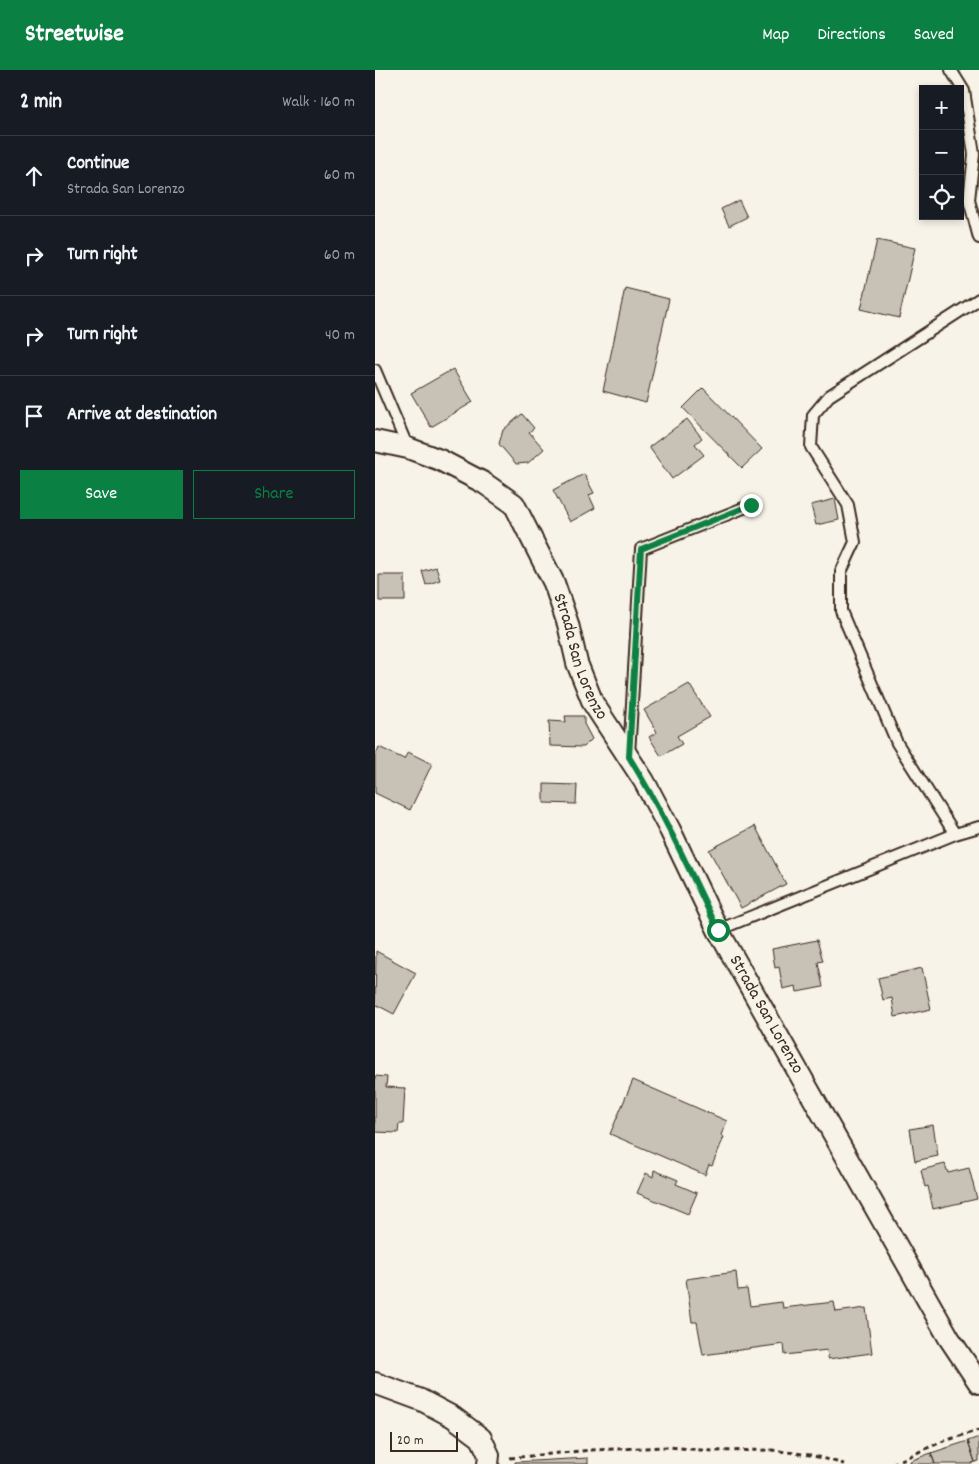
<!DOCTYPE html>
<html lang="en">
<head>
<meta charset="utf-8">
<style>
  body { margin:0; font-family:Dekko,sans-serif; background:#20242c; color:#f1f3f6 }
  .controls { position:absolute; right:15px; top:15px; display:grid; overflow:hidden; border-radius:0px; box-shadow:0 2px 8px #0003 }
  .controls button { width:45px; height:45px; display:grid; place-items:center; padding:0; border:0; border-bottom:1px solid #363941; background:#171b24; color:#f1f3f6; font:25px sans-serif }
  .scale { position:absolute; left:15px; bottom:12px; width:68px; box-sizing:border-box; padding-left:5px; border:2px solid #3b2a1e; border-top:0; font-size:14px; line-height:18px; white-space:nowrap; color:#3b2a1e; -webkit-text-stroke:4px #f7f3e8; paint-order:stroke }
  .stop { position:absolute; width:15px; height:15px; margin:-11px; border:4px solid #0b8043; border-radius:50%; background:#fff }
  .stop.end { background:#0b8043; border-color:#fff; box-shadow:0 1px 5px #0008 }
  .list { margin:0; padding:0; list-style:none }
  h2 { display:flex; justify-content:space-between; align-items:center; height:65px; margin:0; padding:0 20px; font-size:21px }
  h2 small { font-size:16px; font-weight:400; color:#9ea1a6 }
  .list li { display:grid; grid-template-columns:32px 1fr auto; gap:15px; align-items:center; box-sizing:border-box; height:80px; padding:0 20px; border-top:1px solid #363941 }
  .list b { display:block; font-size:19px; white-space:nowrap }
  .list p { margin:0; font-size:16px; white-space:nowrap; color:#9ea1a6 }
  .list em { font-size:16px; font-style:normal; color:#9ea1a6 }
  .actions { display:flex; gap:10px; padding:15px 20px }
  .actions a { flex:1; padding:11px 0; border:1px solid #0b8043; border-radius:0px; text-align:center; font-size:18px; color:#0b8043 }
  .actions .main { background:#0b8043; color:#fff }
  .icon { flex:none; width:28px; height:28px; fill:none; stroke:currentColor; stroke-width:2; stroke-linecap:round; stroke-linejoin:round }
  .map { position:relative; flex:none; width:604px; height:1394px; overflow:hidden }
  header { display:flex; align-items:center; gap:30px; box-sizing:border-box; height:70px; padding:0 25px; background:#0b8043; color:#fff }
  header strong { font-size:24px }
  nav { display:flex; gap:28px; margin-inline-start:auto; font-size:18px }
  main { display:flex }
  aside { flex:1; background:#171b24 }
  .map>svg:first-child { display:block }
</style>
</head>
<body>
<header>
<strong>Streetwise</strong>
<nav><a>Map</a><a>Directions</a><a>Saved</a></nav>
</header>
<main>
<aside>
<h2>2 min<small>Walk · 160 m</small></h2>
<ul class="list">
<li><svg class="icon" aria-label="ahead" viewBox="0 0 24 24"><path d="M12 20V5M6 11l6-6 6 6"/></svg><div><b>Continue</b><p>Strada San Lorenzo</p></div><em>60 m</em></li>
<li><svg class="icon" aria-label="right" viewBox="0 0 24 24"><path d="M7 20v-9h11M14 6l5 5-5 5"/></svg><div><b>Turn right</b></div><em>60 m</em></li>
<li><svg class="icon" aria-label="right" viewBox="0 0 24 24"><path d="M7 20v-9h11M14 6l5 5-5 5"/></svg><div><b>Turn right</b></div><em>40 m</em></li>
<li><svg class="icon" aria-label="arrive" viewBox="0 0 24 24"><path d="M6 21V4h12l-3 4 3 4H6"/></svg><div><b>Arrive at destination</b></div></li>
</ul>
<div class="actions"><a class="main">Save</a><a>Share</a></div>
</aside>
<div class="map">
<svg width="604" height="1394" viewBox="0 0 604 1394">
  <rect width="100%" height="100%" fill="#f7f3e8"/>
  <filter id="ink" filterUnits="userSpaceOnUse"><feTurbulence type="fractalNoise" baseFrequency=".02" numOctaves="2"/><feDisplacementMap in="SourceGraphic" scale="10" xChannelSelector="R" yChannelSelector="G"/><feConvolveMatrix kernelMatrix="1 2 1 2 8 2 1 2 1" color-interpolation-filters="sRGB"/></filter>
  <g filter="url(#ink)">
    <path fill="#c8c1b6" stroke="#3b2a1e" d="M 364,130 L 372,147 L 354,156 L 346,139 Z
      M 502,170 L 540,178 L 524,248 L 486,239 Z
      M 250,218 L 294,229 L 271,333 L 228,321 Z
      M 78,299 L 98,332 L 56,357 L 36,323 Z
      M 328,318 L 387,379 L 367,398 L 308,338 Z
      M 147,344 L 159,358 L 154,362 L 169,379 L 153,393 L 141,394 L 124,374 L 128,360 Z
      M 312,349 L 327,368 L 320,374 L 329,385 L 297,409 L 274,377 Z
      M 209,404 L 219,423 L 214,425 L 220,438 L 195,452 L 178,420 Z
      M 460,429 L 464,450 L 441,455 L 436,435 Z
      M 61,497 L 65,510 L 51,515 L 47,501 Z
      M 4,505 L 30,505 L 30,531 L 4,531 Z
      M 314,614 L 335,647 L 302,666 L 307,674 L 286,686 L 274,667 L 282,662 L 269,640 Z
      M 190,646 L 209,646 L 209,654 L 217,669 L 209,677 L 175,676 L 174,651 L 191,652 Z
      M 4,677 L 29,689 L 33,682 L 57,694 L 35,740 L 0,723 L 0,687 Z
      M 169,714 L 202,715 L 201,734 L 169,733 Z
      M 380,756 L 411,814 L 366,838 L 334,780 Z
      M 442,870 L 448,891 L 443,892 L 448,917 L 422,922 L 421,916 L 408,919 L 404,897 L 400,898 L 397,879 Z
      M 1,881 L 41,903 L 19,944 L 0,934 Z
      M 547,898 L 556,939 L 520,947 L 517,928 L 508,930 L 503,908 Z
      M 0,1006 L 12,1007 L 11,1017 L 30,1018 L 28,1054 L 24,1054 L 23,1063 L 0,1062 Z
      M 258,1010 L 352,1051 L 346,1065 L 349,1067 L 337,1096 L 334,1095 L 330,1105 L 235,1064 Z
      M 558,1055 L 563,1086 L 540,1091 L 535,1059 Z
      M 570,1094 L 573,1103 L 594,1098 L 602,1129 L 558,1139 L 553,1116 L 550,1117 L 546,1100 Z
      M 279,1100 L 303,1110 L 301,1114 L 322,1123 L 313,1144 L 262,1123 L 271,1103 L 278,1107 Z
      M 361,1202 L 363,1220 L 372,1219 L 375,1236 L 407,1232 L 408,1238 L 459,1232 L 461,1242 L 491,1238 L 497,1283 L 453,1289 L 452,1280 L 410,1285 L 409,1274 L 328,1285 L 322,1252 L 317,1252 L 311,1209 Z
      M 604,1367 L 604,1391 L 600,1392 L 593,1371 Z
      M 593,1371 L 600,1392 L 597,1393 L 597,1394 L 560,1394 L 556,1383 Z
      M 556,1383 L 560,1394 L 536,1394 L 535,1391 Z
      M 213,1388 L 213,1394 L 140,1394 L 140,1392 Z"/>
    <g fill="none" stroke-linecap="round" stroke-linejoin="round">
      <defs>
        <path id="service" d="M 576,0 L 589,21 L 599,84 L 594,130 L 604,168
          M 0,300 L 33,378
          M 254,685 L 266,479 L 376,435
          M 580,764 L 522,673 L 466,541 L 466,502 L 480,472 L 473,435 L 436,377 L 438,345 L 454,326 L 604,229
          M 343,860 L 580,764 L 604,757"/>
        <g id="minor">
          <path id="s1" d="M 0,371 L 33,378 L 65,390 L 109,413 L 139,434 L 179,513 L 193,554 L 202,593 L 218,633 L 269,711 L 295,760 L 343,860 L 574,1268 L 604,1313"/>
          <path d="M 0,1313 L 46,1330 L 78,1347 L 106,1368 L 114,1385 L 113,1394"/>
        </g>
      </defs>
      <use href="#service" stroke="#3b2a1e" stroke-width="14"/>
      <use href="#minor" stroke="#3b2a1e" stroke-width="24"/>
      <path stroke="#3b2a1e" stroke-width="3" stroke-dasharray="5 4" stroke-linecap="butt" d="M 135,1388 L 216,1380 L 293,1377 L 338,1381 L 397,1380 L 435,1385 L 469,1394
        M 517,1394 L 566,1372 L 604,1360"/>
      <use href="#service" stroke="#f7f3e8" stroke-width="10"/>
      <use href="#minor" stroke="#f7f3e8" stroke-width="20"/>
    </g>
  </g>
  <g fill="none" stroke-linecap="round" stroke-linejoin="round" filter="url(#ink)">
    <path stroke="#0b8043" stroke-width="6" d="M 343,860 C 315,801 288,742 254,687 L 266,479 L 376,435"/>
  </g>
  <g text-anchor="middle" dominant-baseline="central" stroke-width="5" stroke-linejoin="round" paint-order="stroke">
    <g font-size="18" fill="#3b2a1e" stroke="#f7f3e8">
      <text stroke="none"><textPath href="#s1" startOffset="321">Strada San Lorenzo</textPath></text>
      <text stroke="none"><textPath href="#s1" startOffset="726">Strada San Lorenzo</textPath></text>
    </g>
  </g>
</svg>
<div class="controls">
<button>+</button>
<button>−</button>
<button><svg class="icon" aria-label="locate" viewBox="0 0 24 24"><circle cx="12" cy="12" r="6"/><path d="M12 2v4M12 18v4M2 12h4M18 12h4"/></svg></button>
</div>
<div class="scale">20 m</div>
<div class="stop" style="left:343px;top:860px"></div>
<div class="stop end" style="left:376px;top:435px"></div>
</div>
</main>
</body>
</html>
